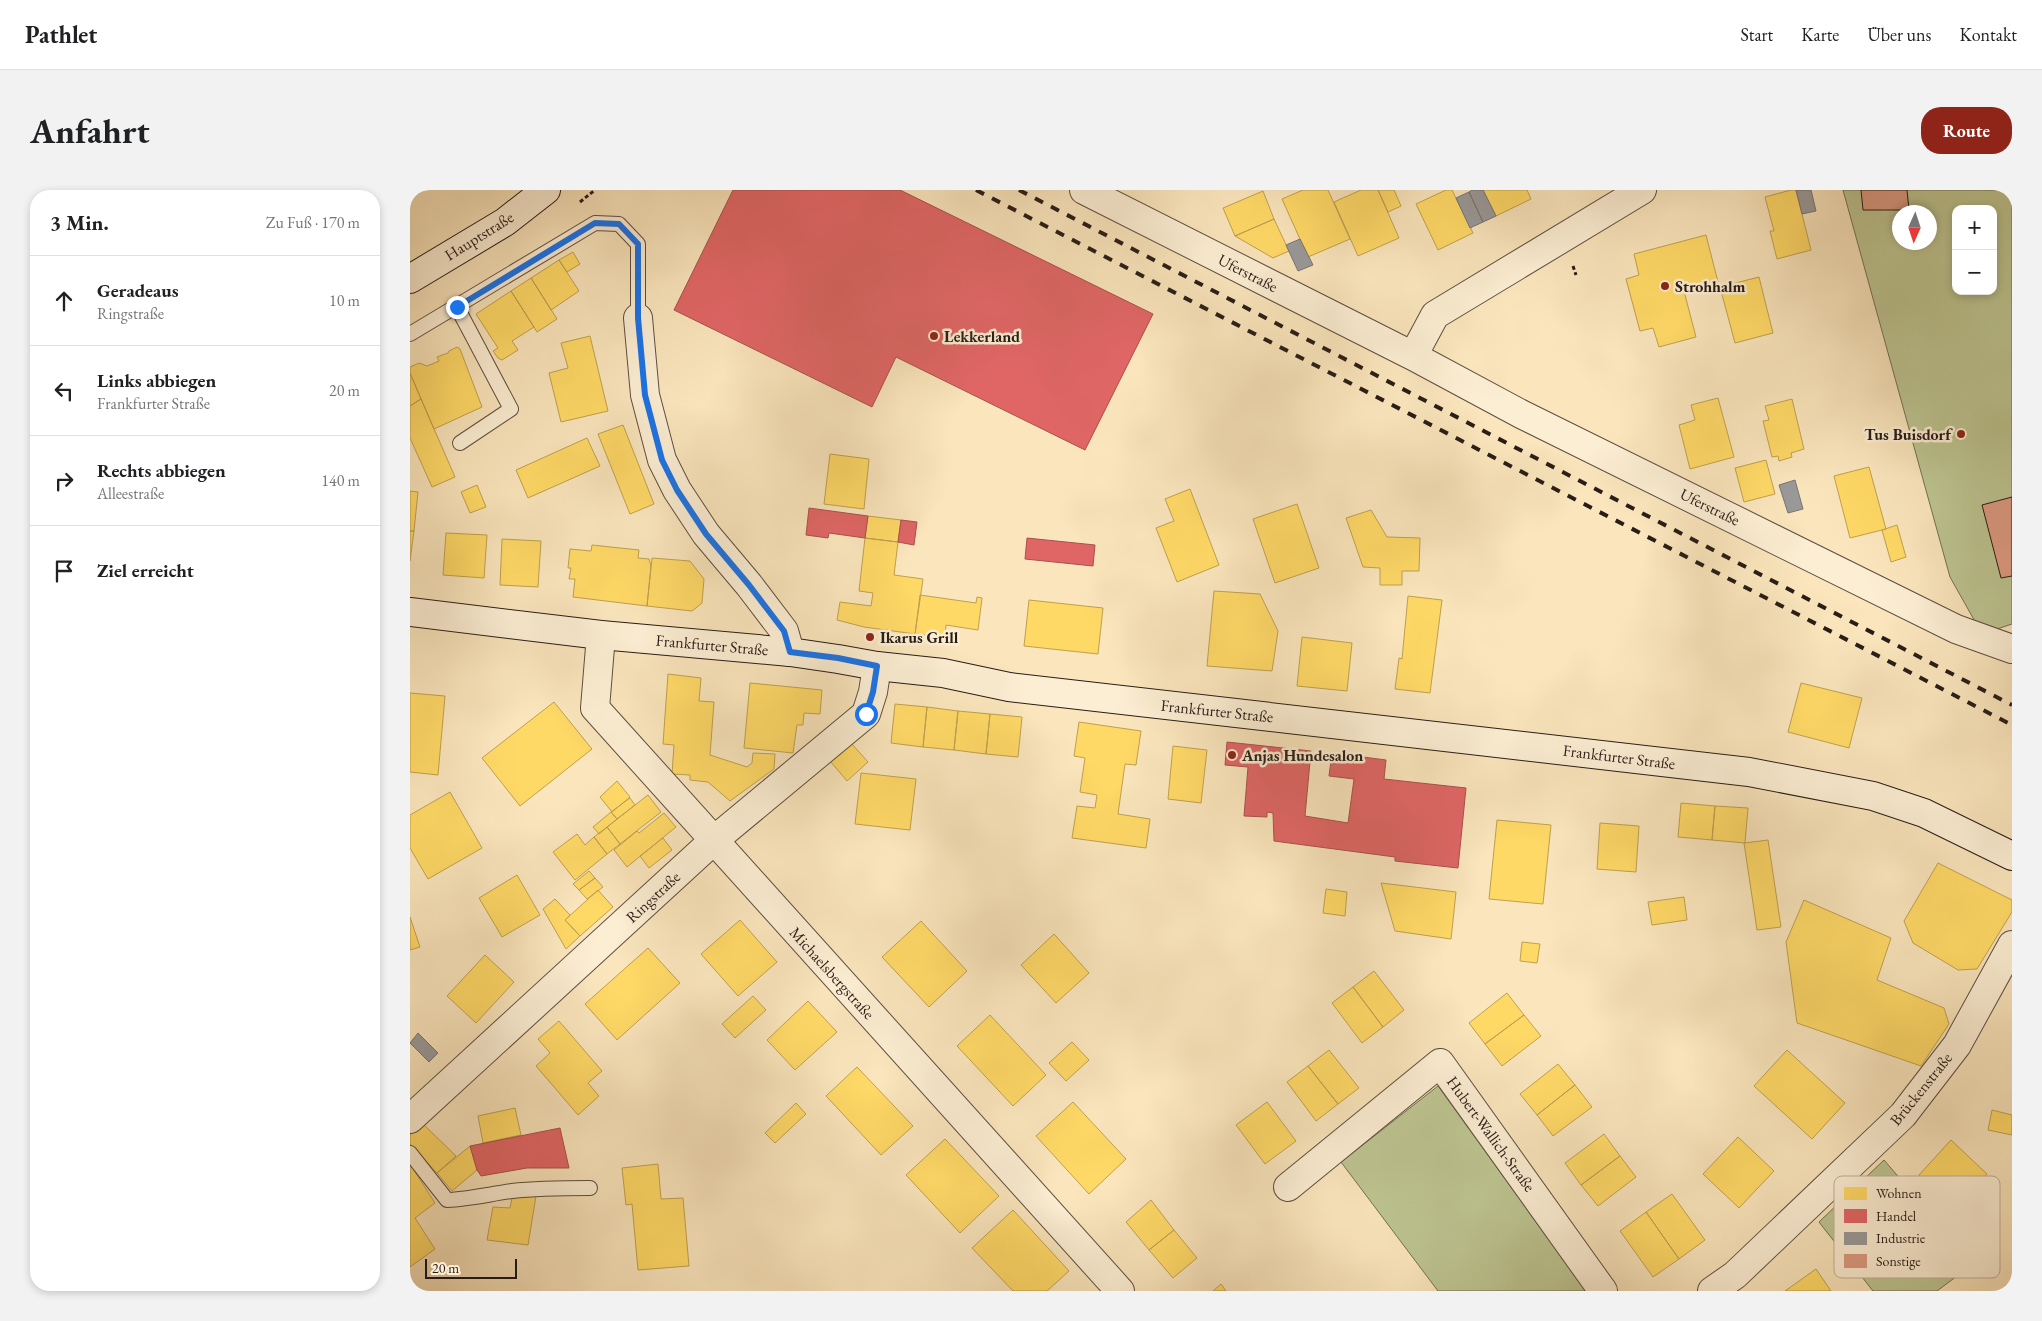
<!DOCTYPE html>
<html lang="de">
<head>
<meta charset="utf-8">
<style>
  body { margin:0; font-family:"EB Garamond",serif; background:#f2f2f2; color:#202124 }
  .controls { position:absolute; right:15px; top:15px; display:grid; overflow:hidden; border-radius:10px; box-shadow:0 2px 8px #0003 }
  .controls button { width:45px; height:45px; display:grid; place-items:center; padding:0; border:0; border-bottom:1px solid #e0e0e0; background:#fff; color:#202124; font:25px sans-serif }
  .compass { position:absolute; left:1482px; top:15px; width:45px; height:45px; border-radius:50%; background:#fff; box-shadow:0 2px 8px #0003; rotate:183deg }
  .scale { position:absolute; left:15px; bottom:12px; width:92px; box-sizing:border-box; padding-left:5px; border:2px solid #291c17; border-top:0; font-size:14px; line-height:18px; white-space:nowrap; color:#291c17; -webkit-text-stroke:4px #fceed3; paint-order:stroke }
  .stop { position:absolute; width:15px; height:15px; margin:-11px; border:4px solid #1a73e8; border-radius:50%; background:#fff }
  .stop.end { background:#1a73e8; border-color:#fff; box-shadow:0 1px 5px #0008 }
  .list { margin:0; padding:0; list-style:none }
  h2 { display:flex; justify-content:space-between; align-items:center; height:65px; margin:0; padding:0 20px; font-size:21px }
  h2 small { font-size:16px; font-weight:400; color:#757577 }
  .list li { display:grid; grid-template-columns:32px 1fr auto; gap:15px; align-items:center; box-sizing:border-box; height:90px; padding:0 20px; border-top:1px solid #e0e0e0 }
  .list b { display:block; font-size:19px; white-space:nowrap }
  .list p { margin:0; font-size:16px; white-space:nowrap; color:#757577 }
  .list em { font-size:16px; font-style:normal; color:#757577 }
  .icon { flex:none; width:28px; height:28px; fill:none; stroke:currentColor; stroke-width:2; stroke-linecap:round; stroke-linejoin:round }
  .map { position:relative; flex:none; width:1602px; height:1101px; overflow:hidden; border-radius:20px }
  header { display:flex; align-items:center; gap:30px; box-sizing:border-box; height:70px; padding:0 25px; background:#fff; border-bottom:1px solid #e0e0e0 }
  header strong { font-size:24px }
  nav { display:flex; gap:28px; margin-inline-start:auto; font-size:18px }
  .intro { display:flex; align-items:center; justify-content:space-between; box-sizing:border-box; height:120px; padding:0 30px }
  h1 { margin:0; font-size:35px }
  .button { padding:12px 22px; border-radius:20px; background:#8f2418; color:#fff; font-size:18px; font-weight:700 }
  main { display:flex; gap:30px; padding:0 30px }
  aside { flex:1; background:#fff; border-radius:20px; box-shadow:0 2px 8px #0003 }
  .map>svg:first-child { display:block }
</style>
</head>
<body>
<header>
<strong>Pathlet</strong>
<nav><a>Start</a><a>Karte</a><a>Über uns</a><a>Kontakt</a></nav>
</header>
<div class="intro"><h1>Anfahrt</h1><a class="button">Route</a></div>
<main>
<aside>
<h2>3 Min.<small>Zu Fuß · 170 m</small></h2>
<ul class="list">
<li><svg class="icon" aria-label="ahead" viewBox="0 0 24 24"><path d="M12 20V5M6 11l6-6 6 6"/></svg><div><b>Geradeaus</b><p>Ringstraße</p></div><em>10 m</em></li>
<li><svg class="icon" aria-label="left" viewBox="0 0 24 24"><path d="M17 20v-9H6M10 6l-5 5 5 5"/></svg><div><b>Links abbiegen</b><p>Frankfurter Straße</p></div><em>20 m</em></li>
<li><svg class="icon" aria-label="right" viewBox="0 0 24 24"><path d="M7 20v-9h11M14 6l5 5-5 5"/></svg><div><b>Rechts abbiegen</b><p>Alleestraße</p></div><em>140 m</em></li>
<li><svg class="icon" aria-label="arrive" viewBox="0 0 24 24"><path d="M6 21V4h12l-3 4 3 4H6"/></svg><div><b>Ziel erreicht</b></div></li>
</ul>
</aside>
<div class="map">
<svg width="1602" height="1101" viewBox="0 0 1602 1101">
  <rect width="100%" height="100%" fill="#fae5bc"/>
  <filter id="stains"><feTurbulence type="fractalNoise" baseFrequency=".004" numOctaves="4"/><feColorMatrix values="0 0 0 0 .2 0 0 0 0 .09 0 0 0 0 .02 0 0 0 .5 -.17"/></filter>
  <radialGradient id="worn" r=".72"><stop offset=".6" stop-color="#630" stop-opacity="0"/><stop offset="1" stop-color="#630" stop-opacity=".3"/></radialGradient>
  <path fill="#bdc591" stroke="#737054" fill-rule="evenodd" d="M 1433,0 L 1602,0 L 1602,434 L 1572,444 L 1540,387 ZM 1546,19 L 1583,19 L 1583,101 L 1546,101 ZM 1490,22 L 1520,22 L 1520,52 L 1490,52 Z
    M 1028,896 L 1176,1101 L 1028,1101 L 931,972 Z
    M 1474,970 L 1563,1074 L 1527,1101 L 1463,1101 L 1409,1032 Z"/>
  <path fill="#ffd966" stroke="#bfa04e" d="M 893,0 L 918,0 L 940,49 L 898,67 L 872,9 Z
    M 951,0 L 968,0 L 989,48 L 948,66 L 924,12 Z
    M 968,0 L 984,0 L 991,16 L 978,22 Z
    M 1036,0 L 1042,0 L 1063,43 L 1028,60 L 1006,14 Z
    M 1073,0 L 1117,0 L 1121,9 L 1086,26 Z
    M 1381,0 L 1386,0 L 1401,60 L 1367,69 L 1360,41 L 1364,41 L 1355,7 Z
    M 853,1 L 864,29 L 825,46 L 813,18 Z
    M 864,29 L 879,61 L 863,68 L 825,46 Z
    M 1296,45 L 1308,92 L 1274,101 L 1286,147 L 1249,157 L 1243,138 L 1230,141 L 1216,89 L 1229,85 L 1224,64 Z
    M 163,62 L 170,74 L 157,82 L 149,70 Z
    M 149,70 L 169,101 L 141,120 L 121,88 Z
    M 1349,87 L 1363,143 L 1325,153 L 1310,97 Z
    M 121,88 L 147,129 L 127,142 L 101,101 Z
    M 101,101 L 124,137 L 102,151 L 108,160 L 92,170 L 88,168 L 83,161 L 88,158 L 66,124 Z
    M 180,146 L 198,221 L 151,232 L 139,183 L 158,178 L 151,153 Z
    M 47,157 L 50,159 L 72,217 L 24,239 L 0,183 L 0,177 L 9,173 L 17,176 L 29,171 L 27,167 L 38,163 L 39,161 Z
    M 0,183 L 11,209 L 0,216 Z
    M 1308,208 L 1324,267 L 1280,279 L 1269,235 L 1285,230 L 1281,215 Z
    M 11,209 L 45,287 L 22,297 L 0,248 L 0,216 Z
    M 1382,209 L 1394,259 L 1381,263 L 1382,267 L 1369,271 L 1368,266 L 1362,267 L 1353,231 L 1359,230 L 1355,216 Z
    M 213,235 L 244,314 L 220,324 L 188,244 Z
    M 177,248 L 190,276 L 118,308 L 106,280 Z
    M 420,264 L 459,269 L 454,319 L 414,314 Z
    M 1356,270 L 1365,304 L 1334,312 L 1325,278 Z
    M 1459,277 L 1476,339 L 1440,348 L 1424,286 Z
    M 67,295 L 76,317 L 60,323 L 51,302 Z
    M 780,299 L 809,375 L 767,392 L 746,338 L 764,331 L 755,309 Z
    M 0,301 L 8,302 L 4,341 L 0,341 Z
    M 887,314 L 909,378 L 865,393 L 843,329 Z
    M 961,320 L 977,347 L 1010,348 L 1009,381 L 992,381 L 992,395 L 970,395 L 970,378 L 953,377 L 936,328 Z
    M 458,326 L 491,330 L 488,352 L 455,348 Z
    M 1487,335 L 1496,367 L 1481,372 L 1472,340 Z
    M 0,341 L 4,341 L 0,371 Z
    M 36,343 L 77,345 L 74,388 L 33,385 Z
    M 455,348 L 488,352 L 484,385 L 513,389 L 505,444 L 454,437 L 427,430 L 430,412 L 461,416 L 463,403 L 449,401 Z
    M 92,349 L 131,351 L 128,397 L 90,395 Z
    M 182,355 L 229,360 L 228,368 L 239,369 L 241,376 L 237,416 L 163,407 L 165,389 L 159,389 L 161,378 L 158,378 L 160,359 L 181,361 Z
    M 242,368 L 280,371 L 294,389 L 292,413 L 282,421 L 237,416 Z
    M 804,401 L 850,404 L 868,441 L 862,481 L 797,476 Z
    M 510,405 L 566,413 L 567,407 L 572,408 L 568,440 L 536,435 L 535,448 L 505,444 Z
    M 998,406 L 1032,410 L 1020,503 L 985,499 L 989,468 L 992,469 Z
    M 619,410 L 693,418 L 688,464 L 614,456 Z
    M 892,447 L 942,453 L 937,501 L 887,496 Z
    M 258,484 L 291,488 L 289,511 L 304,512 L 300,565 L 337,577 L 342,573 L 343,563 L 365,564 L 364,579 L 320,611 L 298,592 L 280,590 L 280,585 L 262,584 L 264,555 L 253,554 Z
    M 340,493 L 412,500 L 410,524 L 394,523 L 393,535 L 387,535 L 383,563 L 334,558 Z
    M 1391,493 L 1452,508 L 1439,558 L 1378,542 Z
    M 0,503 L 35,506 L 28,585 L 0,582 Z
    M 144,512 L 182,559 L 110,616 L 72,568 Z
    M 485,514 L 517,517 L 513,557 L 481,553 Z
    M 517,517 L 548,521 L 544,560 L 513,557 Z
    M 548,521 L 580,524 L 576,564 L 544,560 Z
    M 580,524 L 612,527 L 608,567 L 576,564 Z
    M 669,532 L 731,541 L 726,575 L 715,574 L 708,624 L 740,629 L 736,658 L 662,648 L 667,616 L 685,618 L 687,605 L 670,602 L 675,568 L 664,566 Z
    M 441,553 L 458,572 L 437,591 L 420,571 Z
    M 763,556 L 797,560 L 791,613 L 758,609 Z
    M 451,583 L 506,589 L 500,640 L 445,634 Z
    M 207,591 L 220,607 L 202,622 L 190,607 Z
    M 40,602 L 72,658 L 18,689 L 0,658 L 0,625 Z
    M 238,605 L 251,622 L 210,654 L 197,637 Z
    M 220,608 L 225,615 L 207,629 L 201,622 Z
    M 1271,613 L 1305,616 L 1302,650 L 1268,647 Z
    M 1305,616 L 1338,618 L 1335,653 L 1302,650 Z
    M 201,622 L 207,629 L 189,644 L 183,637 Z
    M 254,623 L 266,637 L 217,677 L 204,660 L 227,641 L 229,643 Z
    M 1087,630 L 1141,635 L 1133,714 L 1079,709 Z
    M 1190,633 L 1229,636 L 1226,682 L 1187,679 Z
    M 197,637 L 210,654 L 197,664 L 184,647 Z
    M 167,644 L 175,655 L 184,647 L 197,664 L 165,690 L 143,662 Z
    M 253,648 L 262,660 L 239,678 L 230,666 Z
    M 1358,650 L 1371,737 L 1347,740 L 1334,653 Z
    M 1528,673 L 1602,710 L 1602,722 L 1567,779 L 1548,780 L 1503,753 L 1494,731 Z
    M 179,681 L 185,688 L 169,700 L 163,694 Z
    M 107,685 L 130,725 L 92,747 L 69,708 Z
    M 185,688 L 193,697 L 177,709 L 169,700 Z
    M 971,693 L 1046,702 L 1041,749 L 985,741 Z
    M 916,699 L 937,702 L 935,726 L 913,723 Z
    M 188,700 L 203,717 L 170,746 L 155,730 Z
    M 1274,707 L 1277,730 L 1242,735 L 1238,712 Z
    M 145,709 L 160,725 L 155,730 L 170,746 L 156,759 L 133,719 Z
    M 1394,710 L 1481,748 L 1467,790 L 1534,818 L 1539,834 L 1511,876 L 1387,833 L 1376,752 Z
    M 0,727 L 10,757 L 0,760 Z
    M 330,730 L 367,772 L 328,806 L 291,764 Z
    M 511,731 L 557,781 L 519,817 L 472,767 Z
    M 644,744 L 679,783 L 646,813 L 611,775 Z
    M 1112,752 L 1130,754 L 1127,773 L 1110,771 Z
    M 238,758 L 270,793 L 207,850 L 175,814 Z
    M 75,765 L 104,792 L 66,833 L 37,806 Z
    M 964,781 L 994,820 L 973,837 L 943,797 Z
    M 943,797 L 973,837 L 952,853 L 922,813 Z
    M 1097,803 L 1114,825 L 1075,854 L 1059,833 Z
    M 343,806 L 356,820 L 325,848 L 312,834 Z
    M 398,811 L 427,842 L 385,880 L 357,850 Z
    M 580,825 L 636,885 L 603,916 L 547,856 Z
    M 1114,825 L 1131,846 L 1092,876 L 1075,854 Z
    M 149,831 L 192,881 L 178,893 L 189,906 L 168,925 L 126,876 L 140,863 L 128,849 Z
    M 662,852 L 679,870 L 656,891 L 639,873 Z
    M 919,860 L 949,898 L 928,914 L 898,876 Z
    M 1377,860 L 1435,913 L 1402,949 L 1344,896 Z
    M 1148,874 L 1165,895 L 1127,925 L 1110,904 Z
    M 898,876 L 928,914 L 906,931 L 877,892 Z
    M 447,877 L 503,936 L 471,965 L 416,906 Z
    M 1165,895 L 1182,917 L 1143,946 L 1127,925 Z
    M 663,912 L 716,969 L 679,1004 L 626,946 Z
    M 857,912 L 886,951 L 855,974 L 826,935 Z
    M 386,913 L 396,924 L 365,953 L 355,943 Z
    M 105,918 L 111,945 L 73,953 L 68,926 Z
    M 1582,920 L 1602,925 L 1602,945 L 1578,940 Z
    M 13,934 L 46,966 L 27,983 L 0,954 L 0,945 Z
    M 1194,944 L 1210,966 L 1171,995 L 1155,973 Z
    M 1328,947 L 1364,981 L 1329,1018 L 1293,984 Z
    M 535,949 L 589,1006 L 550,1043 L 496,985 Z
    M 1541,950 L 1577,984 L 1546,1018 L 1509,985 Z
    M 60,956 L 67,980 L 42,1001 L 27,983 Z
    M 1210,966 L 1226,987 L 1188,1016 L 1171,995 Z
    M 0,974 L 25,1013 L 5,1028 L 25,1059 L 0,1077 Z
    M 248,974 L 251,1009 L 273,1008 L 279,1076 L 228,1080 L 222,1014 L 216,1015 L 212,978 Z
    M 1262,1004 L 1295,1050 L 1269,1069 L 1236,1022 Z
    M 126,1006 L 118,1055 L 77,1050 L 83,1017 L 100,1018 L 102,1008 Z
    M 741,1010 L 764,1040 L 739,1060 L 716,1032 Z
    M 603,1020 L 659,1081 L 637,1101 L 603,1101 L 562,1058 Z
    M 1236,1022 L 1269,1069 L 1243,1087 L 1210,1041 Z
    M 764,1040 L 787,1068 L 763,1088 L 739,1060 Z
    M 1406,1079 L 1421,1101 L 1375,1101 Z
    M 811,1094 L 816,1101 L 803,1101 Z"/>
  <path fill="#e06666" stroke="#a9504e" d="M 323,0 L 490,0 L 743,124 L 675,260 L 486,167 L 462,217 L 264,120 Z
    M 399,318 L 458,326 L 455,348 L 419,343 L 418,348 L 396,345 Z
    M 491,330 L 507,332 L 504,355 L 488,352 Z
    M 617,348 L 685,355 L 683,376 L 615,369 Z
    M 817,552 L 901,561 L 895,626 L 938,633 L 944,589 L 919,586 L 922,563 L 976,570 L 974,589 L 1056,598 L 1048,678 L 985,671 L 985,667 L 864,651 L 863,623 L 857,622 L 857,627 L 834,626 L 838,577 L 815,575 Z
    M 150,938 L 159,978 L 117,978 L 71,986 L 67,980 L 60,956 Z"/>
  <path fill="#999" stroke="#777472" d="M 1062,0 L 1073,0 L 1086,26 L 1073,32 L 1059,2 Z
    M 1386,0 L 1401,0 L 1406,21 L 1392,24 Z
    M 1059,2 L 1073,32 L 1060,38 L 1046,8 Z
    M 890,49 L 903,75 L 888,81 L 876,55 Z
    M 1385,290 L 1393,319 L 1378,323 L 1369,295 Z
    M 8,843 L 28,863 L 19,872 L 0,853 Z"/>
  <path fill="#dd9b82" stroke="#291c17" d="M 1451,0 L 1497,0 L 1499,20 L 1453,20 Z
    M 1602,307 L 1602,386 L 1591,388 L 1572,315 Z"/>
  <g fill="none" stroke-linecap="round" stroke-linejoin="round">
    <defs>
      <path id="lane" d="M 47,117 L 101,219 L 50,253
        M 0,144 L 185,33 L 209,34 L 228,54 L 228,128
        M 0,963 L 37,1010 C 59,1009 80,1004 102,1001 C 128,998 154,998 180,998"/>
      <path id="street" d="M 674,0 L 1003,166 L 1111,224 L 1546,439 L 1602,459
        M 228,128 L 235,205 L 252,270 L 267,300 L 296,344 L 339,395 L 374,441 L 380,462
        M 1003,166 L 1025,125 L 1232,0
        M 191,445 L 185,518 L 710,1101
        M 0,929 L 303,651 L 456,524 L 463,502 L 467,476
        M 878,997 L 1030,873 L 1193,1101
        M 1302,1101 L 1325,1085 L 1493,925 L 1547,855 L 1602,755"/>
      <path id="secondary" d="M 0,89 L 95,32 L 136,0
        M 0,422 L 191,445 L 380,462 L 428,469 L 467,476 L 533,483 L 599,497 L 1339,582 L 1463,606 L 1514,623 L 1602,666"/>
    </defs>
    <use href="#lane" stroke="#5d4e40" stroke-width="16"/>
    <use href="#street" stroke="#5d4e40" stroke-width="30"/>
    <use href="#secondary" stroke="#291c17" stroke-width="30"/>
    <path stroke="#291c17" stroke-width="3" stroke-dasharray="4 2.5" stroke-linecap="butt" d="M 170,12 L 185,0
      M 1163,76 L 1166,85"/>
    <use href="#lane" stroke="#fceed3" stroke-width="14"/>
    <use href="#street" stroke="#fceed3" stroke-width="28"/>
    <use href="#secondary" stroke="#fceed3" stroke-width="28"/>
    <path stroke="#291c17" stroke-width="4" stroke-dasharray="9 9" stroke-linecap="butt" d="M 566,0 L 1602,535
      M 609,0 L 1602,515"/>
  </g>
  <g fill="none" stroke-linecap="round" stroke-linejoin="round">
    <path stroke="#1a73e8" stroke-width="6" d="M 47,117 L 185,33 L 209,34 L 228,54 L 228,128 L 235,205 L 252,270 L 267,300 L 296,344 L 339,395 L 374,441 L 380,462 L 428,468 L 467,476 L 463,502 L 456,524"/>
  </g>
  <g fill="#8f2418" stroke="#fceed3" stroke-width="2">
    <circle cx="1255" cy="96" r="5"/>
    <circle cx="524" cy="146" r="5"/>
    <circle cx="1551" cy="244" r="5"/>
    <circle cx="460" cy="447" r="5"/>
    <circle cx="822" cy="565" r="5"/>
  </g>
  <g text-anchor="middle" dominant-baseline="central" stroke-width="5" stroke-linejoin="round" paint-order="stroke">
    <g font-size="16" fill="#291c17" stroke="#fceed3">
      <text transform="translate(69 46) rotate(-32)">Hauptstraße</text>
      <text transform="translate(838 83) rotate(27)">Uferstraße</text>
      <text transform="translate(1300 317) rotate(26)">Uferstraße</text>
      <text transform="translate(302 455) rotate(5)">Frankfurter Straße</text>
      <text transform="translate(807 521) rotate(6)">Frankfurter Straße</text>
      <text transform="translate(1209 567) rotate(7)">Frankfurter Straße</text>
      <text transform="translate(243 707) rotate(-43)">Ringstraße</text>
      <text transform="translate(422 783) rotate(48)">Michaelsbergstraße</text>
      <text transform="translate(1511 899) rotate(-51)">Brückenstraße</text>
      <text transform="translate(1081 944) rotate(54)">Hubert-Wallich-Straße</text>
    </g>
    <g font-size="16" font-weight="bold" fill="#291c17" stroke="#fceed3" text-anchor="start">
      <text x="1265" y="96">Strohhalm</text>
      <text x="534" y="146">Lekkerland</text>
      <text x="1541" y="244" text-anchor="end">Tus Buisdorf</text>
      <text x="470" y="447">Ikarus Grill</text>
      <text x="832" y="565">Anjas Hundesalon</text>
    </g>
  </g>
  <rect x="1424" y="986" width="166" height="102" rx="8" fill="#fceed3" stroke="#bdaf9b" stroke-width="1"/>
  <rect x="1434" y="997" width="23" height="13" fill="#ffd966"/>
  <rect x="1434" y="1019" width="23" height="14" fill="#e06666"/>
  <rect x="1434" y="1042" width="23" height="13" fill="#999"/>
  <rect x="1434" y="1064" width="23" height="14" fill="#dd9b82"/>
  <g font-size="14" fill="#291c17">
    <text x="1466" y="1008">Wohnen</text>
    <text x="1466" y="1031">Handel</text>
    <text x="1466" y="1053">Industrie</text>
    <text x="1466" y="1076">Sonstige</text>
  </g>
  <rect width="100%" height="100%" filter="url(#stains)"/>
  <rect width="100%" height="100%" fill="url(#worn)"/>
</svg>
<div class="controls">
<button>+</button>
<button>−</button>
</div>
<svg class="compass" viewBox="-18 -18 36 36"><path d="M0-13l5 13h-10z" fill="#e53935"/><path d="M0 13l5-13h-10z" fill="#757577"/></svg>
<div class="scale">20 m</div>
<div class="stop" style="left:456px;top:524px"></div>
<div class="stop end" style="left:47px;top:117px"></div>
</div>
</main>
</body>
</html>
